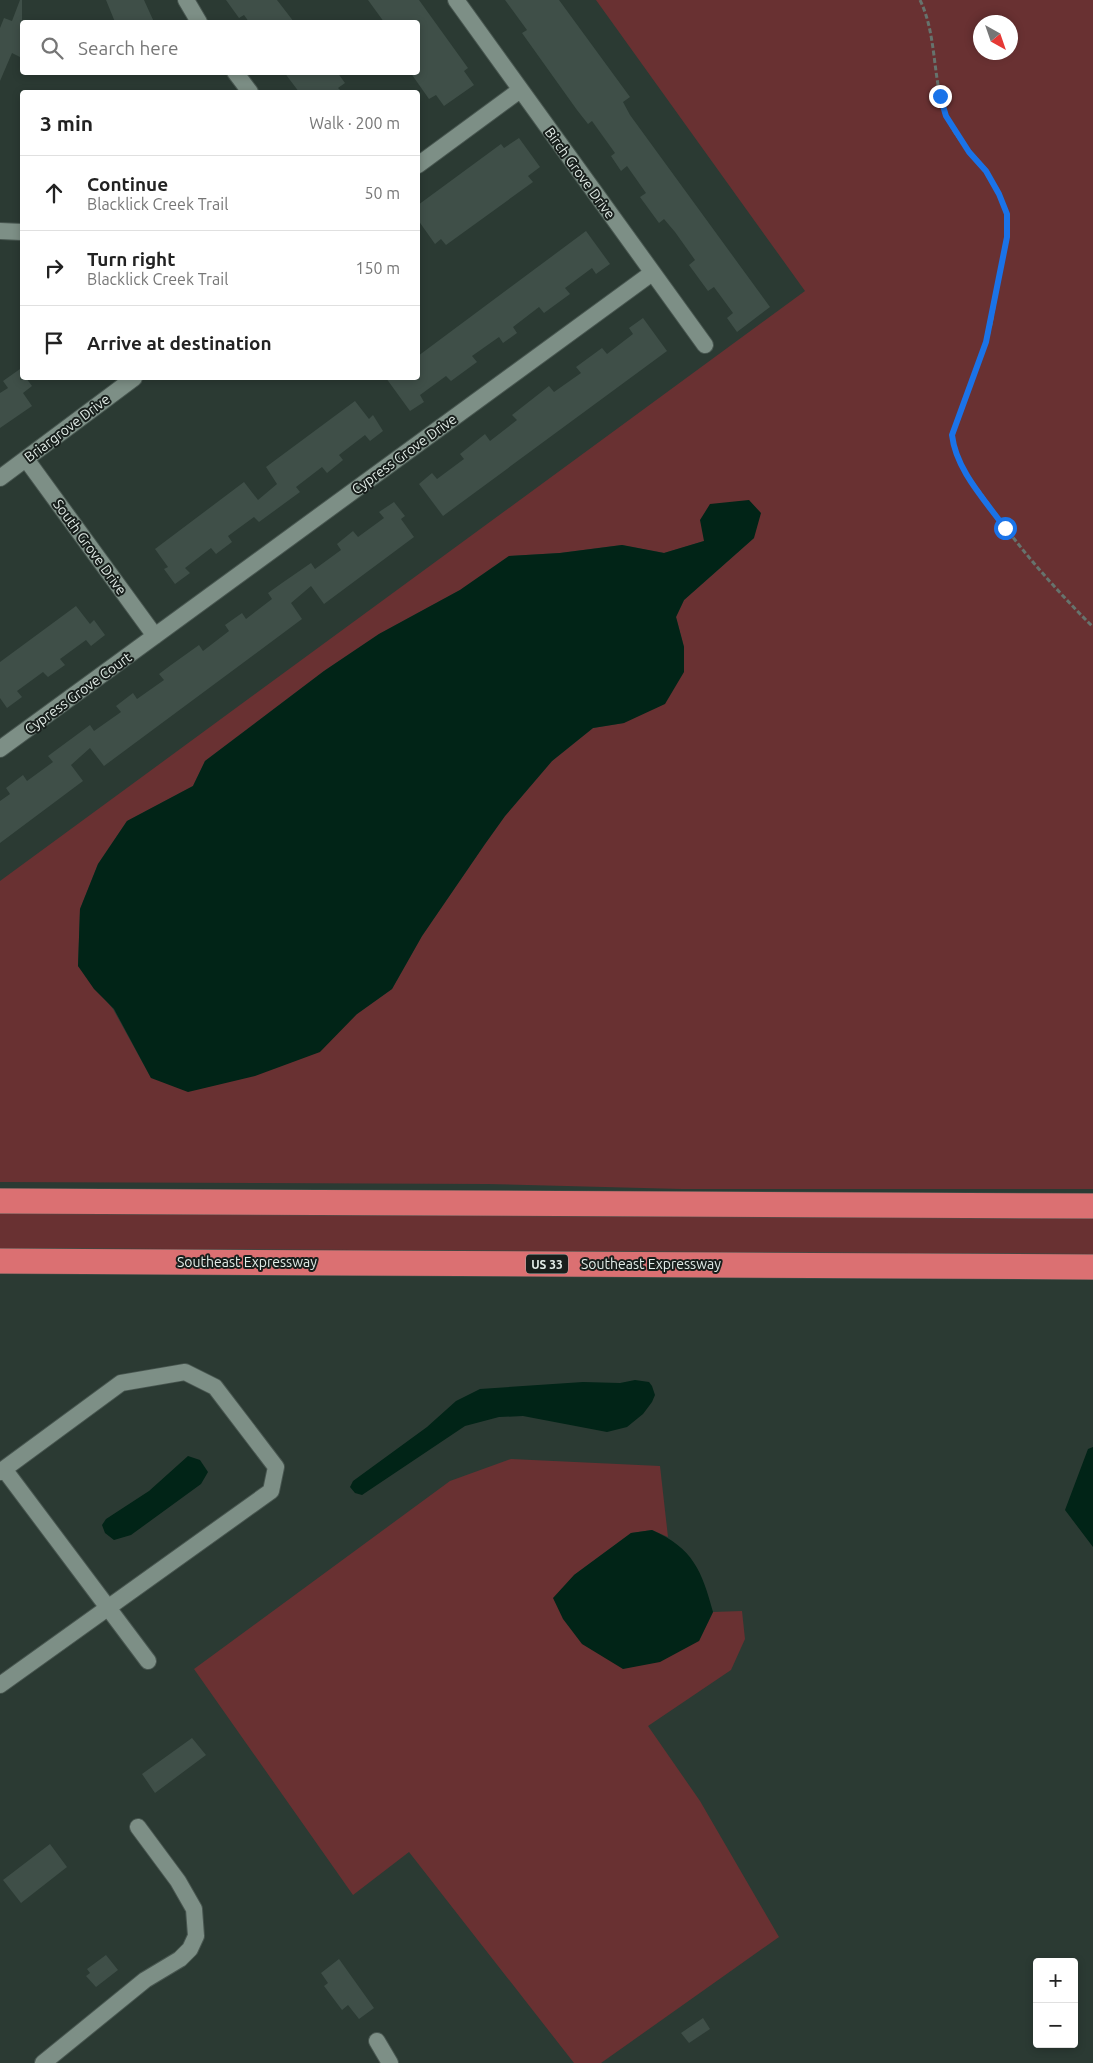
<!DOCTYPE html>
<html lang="en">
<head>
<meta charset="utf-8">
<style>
  body { margin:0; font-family:Ubuntu,sans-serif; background:#f6f6f6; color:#222 }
  .controls { position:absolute; right:15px; bottom:15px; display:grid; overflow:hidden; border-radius:5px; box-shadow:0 2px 8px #0003 }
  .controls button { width:45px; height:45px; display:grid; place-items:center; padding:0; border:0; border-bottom:1px solid #e0e0e0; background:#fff; color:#222; font:25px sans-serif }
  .compass { position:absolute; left:973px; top:15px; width:45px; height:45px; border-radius:50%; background:#fff; box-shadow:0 2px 8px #0003; rotate:140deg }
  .stop { position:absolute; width:15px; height:15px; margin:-11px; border:4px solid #1a73e8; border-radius:50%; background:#fff }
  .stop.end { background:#1a73e8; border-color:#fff; box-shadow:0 1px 5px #0008 }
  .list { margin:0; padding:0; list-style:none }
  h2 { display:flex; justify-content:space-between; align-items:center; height:65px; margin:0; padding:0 20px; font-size:21px }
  h2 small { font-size:16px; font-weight:400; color:#767676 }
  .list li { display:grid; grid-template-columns:32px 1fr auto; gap:15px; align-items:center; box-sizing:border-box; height:75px; padding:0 20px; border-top:1px solid #e0e0e0 }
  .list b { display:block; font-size:19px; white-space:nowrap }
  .list p { margin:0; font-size:16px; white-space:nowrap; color:#767676 }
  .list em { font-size:16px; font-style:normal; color:#767676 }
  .icon { flex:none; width:28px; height:28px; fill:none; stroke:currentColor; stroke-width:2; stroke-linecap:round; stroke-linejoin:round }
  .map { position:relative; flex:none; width:1093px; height:2063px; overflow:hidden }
  .search { position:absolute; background:#fff; box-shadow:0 2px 8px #0003; left:20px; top:20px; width:400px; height:55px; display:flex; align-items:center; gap:12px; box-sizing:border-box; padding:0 18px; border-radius:5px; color:#767676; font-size:19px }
  .panel { position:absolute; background:#fff; box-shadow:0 2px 8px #0003; left:20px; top:90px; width:400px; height:290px; border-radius:5px }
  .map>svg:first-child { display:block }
</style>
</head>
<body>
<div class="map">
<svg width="1093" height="2063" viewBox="0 0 1093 2063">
  <rect width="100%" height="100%" fill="#2b3a33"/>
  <path fill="#693132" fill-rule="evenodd" d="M 596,0 L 1093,0 L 1093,1189 L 681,1189 L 487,1184 L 0,1182 L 0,881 L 805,291 ZM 980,22 L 1010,22 L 1010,52 L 980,52 ZM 754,538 L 684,600 L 676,617 L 684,647 L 624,723 L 593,728 L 552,761 L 505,816 L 485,844 L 422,936 L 392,989 L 357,1014 L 151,1078 L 113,1009 L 78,966 L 80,909 L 98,864 L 127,821 L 193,786 L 205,761 L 324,671 L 379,634 L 460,590 L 509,556 L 560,553 L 622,545 L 664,553 L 704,541 Z
    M 0,1212 L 1093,1218 L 1093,1254 L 0,1248 Z
    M 511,1459 L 660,1466 L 668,1537 L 652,1530 L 631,1533 L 574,1575 L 699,1641 L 713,1612 L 742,1611 L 745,1639 L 731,1670 L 648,1726 L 700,1801 L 779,1937 L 601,2063 L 574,2063 L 409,1852 L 353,1895 L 194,1669 L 450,1481 Z"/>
  <path fill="#012417" d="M 749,500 L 761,513 L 754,538 L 684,600 L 676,617 L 684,647 L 684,672 L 665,704 L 624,723 L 593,728 L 552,761 L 505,816 L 485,844 L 422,936 L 392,989 L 357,1014 L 320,1052 L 255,1076 L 188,1092 L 151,1078 L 114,1009 L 94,989 L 78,966 L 80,909 L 98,864 L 127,821 L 193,786 L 205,761 L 324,671 L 379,634 L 460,590 L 509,556 L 560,553 L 622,545 L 664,553 L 704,541 L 700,520 L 710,504 Z
    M 635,1380 L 649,1382 L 652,1386 L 655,1395 L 652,1402 L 643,1414 L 627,1427 L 607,1432 L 523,1416 L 499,1417 L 465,1426 L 362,1495 L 355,1493 L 350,1487 L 353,1481 L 427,1427 L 456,1401 L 480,1389 L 583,1382 L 620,1383 Z
    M 1093,1447 L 1093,1547 L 1065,1510 L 1088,1449 Z
    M 188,1456 L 200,1460 L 208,1472 L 201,1484 L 131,1535 L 114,1540 L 105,1533 L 102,1525 L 106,1519 L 149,1491 Z
    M 652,1530 C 693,1548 702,1571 713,1612 L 699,1641 L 660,1662 L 623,1669 L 582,1644 L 563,1619 L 553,1598 L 574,1575 L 631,1533 Z"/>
  <path fill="#3f4f48" d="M 20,0 L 22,0 L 22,58 L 12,53 L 0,81 L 0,28 L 4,18 L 12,21 Z
    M 106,0 L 144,0 L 154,22 L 115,22 Z
    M 226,0 L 277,0 L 294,22 L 249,22 L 244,15 L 239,18 Z
    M 368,0 L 419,0 L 468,68 L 464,71 L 474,85 L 444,106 L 436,95 L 429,99 L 410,72 L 418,72 L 418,22 L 384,22 Z
    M 505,0 L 559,0 L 630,97 L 623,102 L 630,115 L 770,307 L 737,332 L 727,318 L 733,313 L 714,287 L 708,291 L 689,265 L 695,260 L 675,232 L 664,219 L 659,223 L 640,197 L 646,193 L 627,166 L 621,171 L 611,156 L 615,153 L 592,121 L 588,124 L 577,110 L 522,33 L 527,30 Z
    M 284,72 L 337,72 L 345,83 L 338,88 L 342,92 L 299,92 Z
    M 519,138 L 540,167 L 528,176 L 533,182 L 446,245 L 441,239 L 435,244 L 418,220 L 418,205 L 501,144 L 504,148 Z
    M 586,231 L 610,264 L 596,274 L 592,268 L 565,288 L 570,294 L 544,313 L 539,307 L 513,327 L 517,333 L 503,343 L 499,337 L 472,356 L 477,362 L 451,381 L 446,376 L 420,395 L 424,402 L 410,411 L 386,378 L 418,378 L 418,356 Z
    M 643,318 L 667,351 L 443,516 L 419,484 L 432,473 L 437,479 L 464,459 L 460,454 L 485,434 L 490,441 L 517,420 L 512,415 L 549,386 L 554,392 L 581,373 L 576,367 L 602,348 L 607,354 L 633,334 L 629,328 Z
    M 20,369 L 22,378 L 26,378 L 32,386 L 23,393 L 32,406 L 0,428 L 0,393 L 8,388 L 3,381 Z
    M 355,401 L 369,419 L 373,415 L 383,431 L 370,441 L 365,435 L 339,455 L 343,460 L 327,473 L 322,467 L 296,487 L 300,492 L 259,522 L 254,517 L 228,536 L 232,542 L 216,554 L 211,548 L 185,568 L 190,573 L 175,584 L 164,569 L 168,567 L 155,549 L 244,482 L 258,500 L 277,484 L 266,467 Z
    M 394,502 L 405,516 L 401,519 L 414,537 L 324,604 L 311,586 L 291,603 L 302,619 L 104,766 L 90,748 L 71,765 L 83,781 L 0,843 L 0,801 L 10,794 L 6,788 L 23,775 L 27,781 L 53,762 L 48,756 L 90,725 L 94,731 L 121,712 L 116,706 L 133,693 L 137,699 L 164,680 L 159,674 L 171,665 L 199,645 L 203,651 L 229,631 L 225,625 L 242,613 L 246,619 L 272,599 L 268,593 L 282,583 L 311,563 L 315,569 L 341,550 L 337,544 L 353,531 L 358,537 L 384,518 L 379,512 Z
    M 76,606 L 90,624 L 94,620 L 105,635 L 91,646 L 86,640 L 60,659 L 65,665 L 48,677 L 43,672 L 17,691 L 22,697 L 7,708 L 0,698 L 0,662 Z
    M 192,1738 L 206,1755 L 155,1793 L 142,1774 Z
    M 50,1844 L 67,1867 L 21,1903 L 3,1880 Z
    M 106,1955 L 118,1970 L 96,1987 L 86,1976 L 90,1973 L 87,1969 Z
    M 339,1959 L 374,2008 L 359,2019 L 348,2005 L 342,2010 L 324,1986 L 328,1983 L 321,1973 Z
    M 703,2018 L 710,2029 L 689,2043 L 681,2033 Z"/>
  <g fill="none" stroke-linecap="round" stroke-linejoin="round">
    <defs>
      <path id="minor" d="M 186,0 L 199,22
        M 456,0 L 705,345
        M 235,72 L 250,92
        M 418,165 L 520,90
        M 0,231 L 22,232
        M 26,459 L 155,636
        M 0,478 L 134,378
        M 0,749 L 652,273
        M 4,1469 L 148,1661
        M 0,1472 L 121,1383 L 185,1372 L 215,1387 L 276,1467 L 271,1491 L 0,1685
        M 377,2041 L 390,2063
        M 43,2063 L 145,1980 L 180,1959 L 190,1949 L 196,1936 L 194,1909 L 178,1881 L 138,1827"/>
      <path id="highway" d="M 0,1201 L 1093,1206
        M 0,1261 L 1093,1267"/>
    </defs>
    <use href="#minor" stroke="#485650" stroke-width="18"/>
    <use href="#highway" stroke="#485650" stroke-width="26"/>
    <path stroke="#66736d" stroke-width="3" stroke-dasharray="5 2.5" stroke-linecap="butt" d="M 920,0 C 937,35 932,76 945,113 C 957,145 986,165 1000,195 C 1012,222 1005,248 999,276 C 995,298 993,322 986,343 C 976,374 962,404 952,435 C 955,462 971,480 987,502 C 1018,547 1054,588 1093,627"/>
    <use href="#minor" stroke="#7d8f86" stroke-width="16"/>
    <use href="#highway" stroke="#db7072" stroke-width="25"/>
  </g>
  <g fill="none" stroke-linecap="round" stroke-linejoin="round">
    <path stroke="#1a73e8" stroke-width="6" d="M 940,96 L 946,116 L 969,152 L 986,171 L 999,194 L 1007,214 L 1007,237 L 986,342 L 952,435 C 956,470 985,500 1005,528"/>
  </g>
  <g text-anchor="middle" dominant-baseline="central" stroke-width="4" stroke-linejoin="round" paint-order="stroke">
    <rect fill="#181f1c" stroke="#a6afab" stroke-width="1" x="526" y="1254.5" width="42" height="19" rx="4"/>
    <g font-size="12" font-weight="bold" fill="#e3ede8">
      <text x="547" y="1264">US 33</text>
    </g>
    <g font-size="14" fill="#e3ede8" stroke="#181f1c">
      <text transform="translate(580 173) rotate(54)">Birch Grove Drive</text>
      <text transform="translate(67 428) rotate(-37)">Briargrove Drive</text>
      <text transform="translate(404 454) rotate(-36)">Cypress Grove Drive</text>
      <text transform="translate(90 547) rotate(54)">South Grove Drive</text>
      <text transform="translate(78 693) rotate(-36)">Cypress Grove Court</text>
      <text x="247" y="1262">Southeast Expressway</text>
      <text x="651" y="1264">Southeast Expressway</text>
    </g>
  </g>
</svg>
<div class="controls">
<button>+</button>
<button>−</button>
</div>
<svg class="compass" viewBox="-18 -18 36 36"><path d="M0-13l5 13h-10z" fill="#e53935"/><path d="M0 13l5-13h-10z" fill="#767676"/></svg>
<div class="stop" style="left:1005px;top:528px"></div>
<div class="stop end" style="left:940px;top:96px"></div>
<div class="search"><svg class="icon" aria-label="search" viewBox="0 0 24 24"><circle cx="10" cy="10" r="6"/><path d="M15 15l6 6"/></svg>Search here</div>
<section class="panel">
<h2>3 min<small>Walk · 200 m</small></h2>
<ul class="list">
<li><svg class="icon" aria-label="ahead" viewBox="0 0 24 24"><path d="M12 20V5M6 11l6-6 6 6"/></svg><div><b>Continue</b><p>Blacklick Creek Trail</p></div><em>50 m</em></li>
<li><svg class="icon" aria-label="right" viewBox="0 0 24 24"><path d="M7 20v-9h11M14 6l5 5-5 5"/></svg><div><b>Turn right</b><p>Blacklick Creek Trail</p></div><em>150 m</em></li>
<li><svg class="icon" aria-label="arrive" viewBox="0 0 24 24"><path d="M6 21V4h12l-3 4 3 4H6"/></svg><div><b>Arrive at destination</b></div></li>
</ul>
</section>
</div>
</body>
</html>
